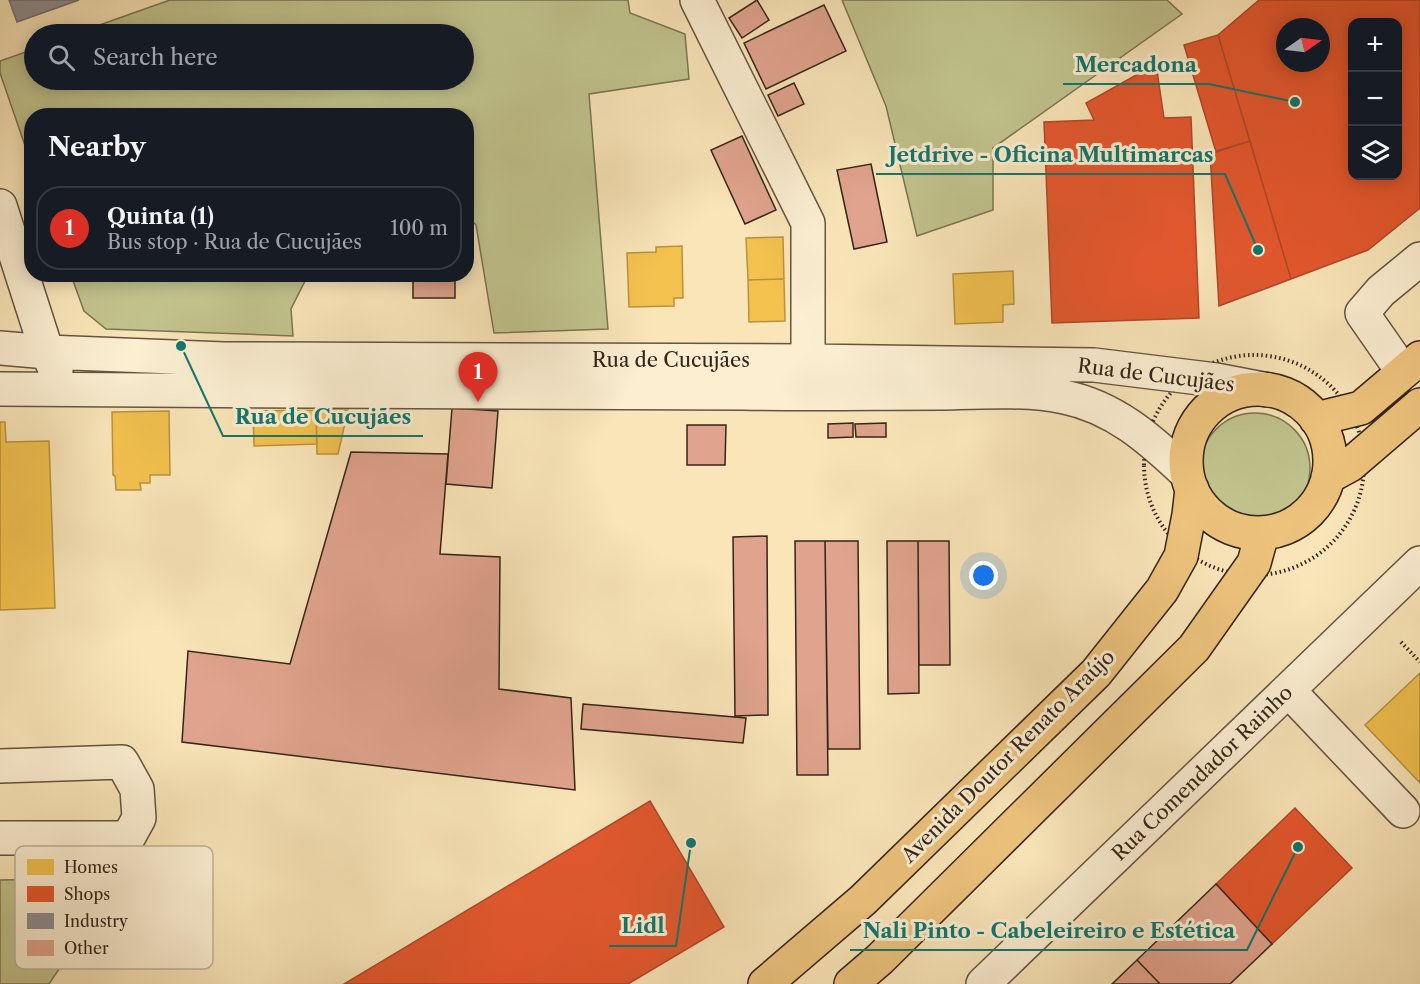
<!DOCTYPE html>
<html lang="en">
<head>
<meta charset="utf-8">
<style>
  body { margin:0; font-family:"Libre Caslon Text",serif; background:#242831; color:#f1f3f6 }
  .controls { position:absolute; right:18px; top:18px; display:grid; overflow:hidden; border-radius:12px; box-shadow:0 3px 15px #0003 }
  .controls button { width:54px; height:54px; display:grid; place-items:center; padding:0; border:0; border-bottom:2px solid #363941; background:#171b24; color:#f1f3f6; font:30px sans-serif }
  .compass { position:absolute; left:1276px; top:18px; width:54px; height:54px; border-radius:50%; background:#171b24; box-shadow:0 3px 15px #0003; rotate:76deg }
  .you { position:absolute; left:984px; top:576px; width:21px; height:21px; margin:-15px; border:4px solid #fff; border-radius:50%; background:#1a73e8; box-shadow:0 0 0 9px #1a73e833 }
  .badge { display:grid; place-items:center; width:39px; height:39px; border-radius:50%; background:#d93025; color:#fff; font-size:20px; font-weight:700 }
  .pin { position:absolute; translate:-50% -50px; filter:drop-shadow(0 2px 3px #0008) }
  .pin::after { content:''; position:absolute; top:32px; width:21px; height:18px; background:inherit; clip-path:polygon(0 0,100% 0,50% 100%) }
  .list { margin:0; padding:0; list-style:none }
  h2 { display:flex; justify-content:space-between; align-items:center; height:78px; margin:0; padding:0 24px; font-size:26px }
  h2 small { font-size:20px; font-weight:400; color:#9ea1a6 }
  .list li { display:grid; grid-template-columns:39px 1fr auto; gap:18px; align-items:center; box-sizing:border-box; height:84px; margin:0 12px 12px; padding:0 12px; border:2px solid #363941; border-radius:24px }
  .list b { display:block; font-size:22px; white-space:nowrap }
  .list p { margin:0; font-size:20px; white-space:nowrap; color:#9ea1a6 }
  .list em { font-size:20px; font-style:normal; color:#9ea1a6 }
  .icon { flex:none; width:33px; height:33px; fill:none; stroke:currentColor; stroke-width:2; stroke-linecap:round; stroke-linejoin:round }
  .map { position:relative; flex:none; width:1420px; height:984px; overflow:hidden }
  .search { position:absolute; background:#171b24; box-shadow:0 3px 15px #0003; left:24px; top:24px; width:450px; height:66px; display:flex; align-items:center; gap:15px; box-sizing:border-box; padding:0 21px; border-radius:33px; color:#9ea1a6; font-size:22px }
  .panel { position:absolute; background:#171b24; box-shadow:0 3px 15px #0003; left:24px; top:108px; width:450px; height:174px; border-radius:24px }
  .map>svg:first-child { display:block }
</style>
</head>
<body>
<div class="map">
<svg width="1420" height="984" viewBox="0 0 1420 984">
  <rect width="100%" height="100%" fill="#f9e5b8"/>
  <filter id="stains"><feTurbulence type="fractalNoise" baseFrequency=".00333" numOctaves="4"/><feColorMatrix values="0 0 0 0 .2 0 0 0 0 .09 0 0 0 0 .02 0 0 0 .5 -.17"/></filter>
  <radialGradient id="worn" r=".72"><stop offset=".6" stop-color="#630" stop-opacity="0"/><stop offset="1" stop-color="#630" stop-opacity=".3"/></radialGradient>
  <path fill="#c1c38d" stroke="#7a7453" stroke-width="1.5" d="M 170,0 L 628,0 L 630,13 L 685,34 L 689,79 L 589,94 L 608,329 L 494,333 L 476,225 L 467,216 L 466,116 L 32,116 L 31,163 L 0,73 L 0,61 L 34,49 L 34,80 L 464,80 L 464,34 L 74,34 Z
    M 842,0 L 1167,0 L 1182,14 L 993,148 L 993,210 L 917,236 L 886,106 Z
    M 71,275 L 71,274 L 308,275 L 291,309 L 293,336 L 106,329 L 84,311 Z
    M1200 468a55 55 0 1 1 110 0a55 55 0 1 1-110 0Z
    M 120,878 L 49,984 L 0,984 L 0,880 Z"/>
  <path fill="#f2c14e" stroke="#b9923e" stroke-width="1.5" d="M 783,237 L 784,279 L 748,280 L 746,238 Z
    M 682,246 L 683,298 L 674,298 L 674,306 L 629,307 L 627,253 L 656,252 L 656,247 Z
    M 1013,271 L 1014,304 L 1003,305 L 1003,322 L 955,324 L 953,274 Z
    M 784,279 L 785,321 L 749,322 L 748,280 Z
    M 316,410 L 348,410 L 338,454 L 317,454 Z
    M 316,410 L 317,444 L 254,446 L 253,411 Z
    M 169,411 L 170,475 L 150,475 L 150,483 L 140,483 L 141,490 L 116,490 L 115,476 L 113,475 L 112,412 Z
    M 0,422 L 5,422 L 6,442 L 49,441 L 55,608 L 0,610 Z
    M 1420,673 L 1420,783 L 1365,725 Z"/>
  <path fill="#e4572e" stroke="#af4828" stroke-width="1.5" fill-rule="evenodd" d="M 1259,0 L 1420,0 L 1420,208 L 1368,250 L 1291,279 L 1218,35 ZM 1352,22 L 1398,22 L 1398,176 L 1352,176 ZM 1285,27 L 1321,27 L 1321,63 L 1285,63 Z
    M 1218,35 L 1250,141 L 1216,152 L 1184,45 Z
    M 1156,64 L 1164,118 L 1191,117 L 1199,318 L 1052,323 L 1044,122 L 1094,120 L 1086,103 Z
    M 1250,141 L 1291,279 L 1219,306 L 1210,153 Z
    M 650,801 L 724,927 L 628,984 L 344,984 Z
    M 1295,808 L 1352,868 L 1272,944 L 1216,884 Z"/>
  <path fill="#8d8d92" stroke="#726e6e" stroke-width="1.5" d="M 9,0 L 79,0 L 17,22 Z"/>
  <path fill="#e0a38d" stroke="#342419" stroke-width="1.5" d="M 757,0 L 769,20 L 742,38 L 729,18 Z
    M 824,5 L 846,51 L 766,89 L 744,43 Z
    M 794,83 L 804,104 L 778,116 L 768,95 Z
    M 742,136 L 776,210 L 745,224 L 711,150 Z
    M 871,164 L 887,242 L 854,249 L 837,170 Z
    M 413,274 L 455,274 L 455,298 L 413,298 Z
    M 452,408 L 498,411 L 492,488 L 446,484 Z
    M 853,423 L 853,437 L 828,438 L 828,424 Z
    M 886,423 L 886,437 L 856,437 L 855,424 Z
    M 687,425 L 726,425 L 725,465 L 687,465 Z
    M 351,452 L 448,454 L 440,554 L 500,557 L 499,689 L 571,698 L 575,790 L 182,742 L 188,651 L 290,664 Z
    M 767,536 L 768,715 L 735,716 L 733,537 Z
    M 795,541 L 825,541 L 828,775 L 797,775 Z
    M 825,541 L 858,541 L 860,749 L 828,749 Z
    M 887,541 L 918,541 L 919,693 L 888,694 Z
    M 918,541 L 949,541 L 950,665 L 919,665 Z
    M 583,704 L 746,718 L 743,743 L 581,729 Z
    M 1216,884 L 1272,944 L 1230,984 L 1160,984 L 1137,960 Z
    M 1137,960 L 1160,984 L 1112,984 Z"/>
  <g fill="none" stroke-linecap="round" stroke-linejoin="round">
    <defs>
      <path id="minor" d="M 697,0 L 808,223 L 808,361 L 795,379
        M 0,206 L 47,352 L 56,371
        M 0,348 L 47,352 L 224,359 L 808,361 L 1094,365 L 1216,380 L 1268,390
        M 1403,372 L 1362,313 L 1381,291 L 1420,259
        M 0,389 C 247,391 495,392 742,393 C 809,394 876,393 943,393 C 980,392 1028,389 1064,397 C 1114,407 1150,439 1186,473
        M 1288,690 L 1403,811
        M 0,766 L 122,762 L 137,789 L 139,818 L 128,838 L 0,838
        M 983,984 L 1420,563"/>
      <path id="major" d="M1186 461a72 72 0 1 1 144 0a72 72 0 1 1-144 0Z
        M 1316,419 L 1361,408 L 1420,358
        M 1328,477 L 1350,465 L 1420,405
        M 765,984 L 863,900 L 1096,673 L 1162,590 L 1181,556 L 1189,515 L 1192,489
        M 851,984 L 880,959 L 1194,648 L 1254,563 L 1262,534"/>
    </defs>
    <use href="#minor" stroke="#655441" stroke-width="36"/>
    <use href="#major" stroke="#342419" stroke-width="36"/>
    <path stroke="#342419" stroke-width="4" stroke-dasharray="1.5 3" stroke-linecap="butt" d="M1144 465a110 110 0 1 1 220 0a110 110 0 1 1-220 0Z
      M 1401,642 L 1420,662"/>
    <use href="#minor" stroke="#fbeed1" stroke-width="33"/>
    <use href="#major" stroke="#ecc27c" stroke-width="33"/>
  </g>
  <g text-anchor="middle" dominant-baseline="central" stroke-width="6" stroke-linejoin="round" paint-order="stroke">
    <g font-size="20" fill="#342419" stroke="#fbeed1">
      <text x="671" y="360">Rua de Cucujães</text>
      <text transform="translate(1156 375) rotate(7)">Rua de Cucujães</text>
      <text transform="translate(1008 756) rotate(-45)">Avenida Doutor Renato Araújo</text>
      <text transform="translate(1202 773) rotate(-44)">Rua Comendador Rainho</text>
    </g>
  </g>
  <rect x="15" y="846" width="198" height="123" rx="9" fill="#fbeed1" stroke="#bfb19a" stroke-width="1.5"/>
  <rect x="27" y="859" width="27" height="16" fill="#f2c14e"/>
  <rect x="27" y="886" width="27" height="16" fill="#e4572e"/>
  <rect x="27" y="913" width="27" height="16" fill="#8d8d92"/>
  <rect x="27" y="940" width="27" height="16" fill="#e0a38d"/>
  <g font-size="16" fill="#342419">
    <text x="64" y="873">Homes</text>
    <text x="64" y="900">Shops</text>
    <text x="64" y="927">Industry</text>
    <text x="64" y="954">Other</text>
  </g>
  <path fill="none" stroke="#0f766e" stroke-width="2" d="M1295 102L1209 84H1063M1258 250L1225 174H876M181 346L223 436H423M691 843L676 946H609M1298 847L1247 950H850"/>
  <g fill="#0f766e" stroke="#fbeed1" stroke-width="2">
    <circle cx="1295" cy="102" r="6"/>
    <circle cx="1258" cy="250" r="6"/>
    <circle cx="181" cy="346" r="6"/>
    <circle cx="691" cy="843" r="6"/>
    <circle cx="1298" cy="847" r="6"/>
  </g>
  <g font-size="21" text-anchor="middle" font-weight="bold" fill="#0f766e" stroke="#fbeed1" stroke-width="6" stroke-linejoin="round" paint-order="stroke">
    <text x="1136" y="72">Mercadona</text>
    <text x="1051" y="162">Jetdrive - Oficina Multimarcas</text>
    <text x="323" y="424">Rua de Cucujães</text>
    <text x="643" y="933">Lidl</text>
    <text x="1049" y="938">Nali Pinto - Cabeleireiro e Estética</text>
  </g>
  <rect width="100%" height="100%" filter="url(#stains)"/>
  <rect width="100%" height="100%" fill="url(#worn)"/>
</svg>
<div class="controls">
<button>+</button>
<button>−</button>
<button><svg class="icon" aria-label="layers" viewBox="0 0 24 24"><path d="M12 4l9 5-9 5-9-5zM3 14l9 5 9-5"/></svg></button>
</div>
<svg class="compass" viewBox="-18 -18 36 36"><path d="M0-13l5 13h-10z" fill="#e53935"/><path d="M0 13l5-13h-10z" fill="#9ea1a6"/></svg>
<div class="you"></div>
<div class="pin badge" style="left:478px;top:402px">1</div>
<div class="search"><svg class="icon" aria-label="search" viewBox="0 0 24 24"><circle cx="10" cy="10" r="6"/><path d="M15 15l6 6"/></svg>Search here</div>
<section class="panel">
<h2>Nearby<small></small></h2>
<ul class="list">
<li><span class="badge">1</span><div><b>Quinta (1)</b><p>Bus stop · Rua de Cucujães</p></div><em>100 m</em></li>
</ul>
</section>
</div>
</body>
</html>
